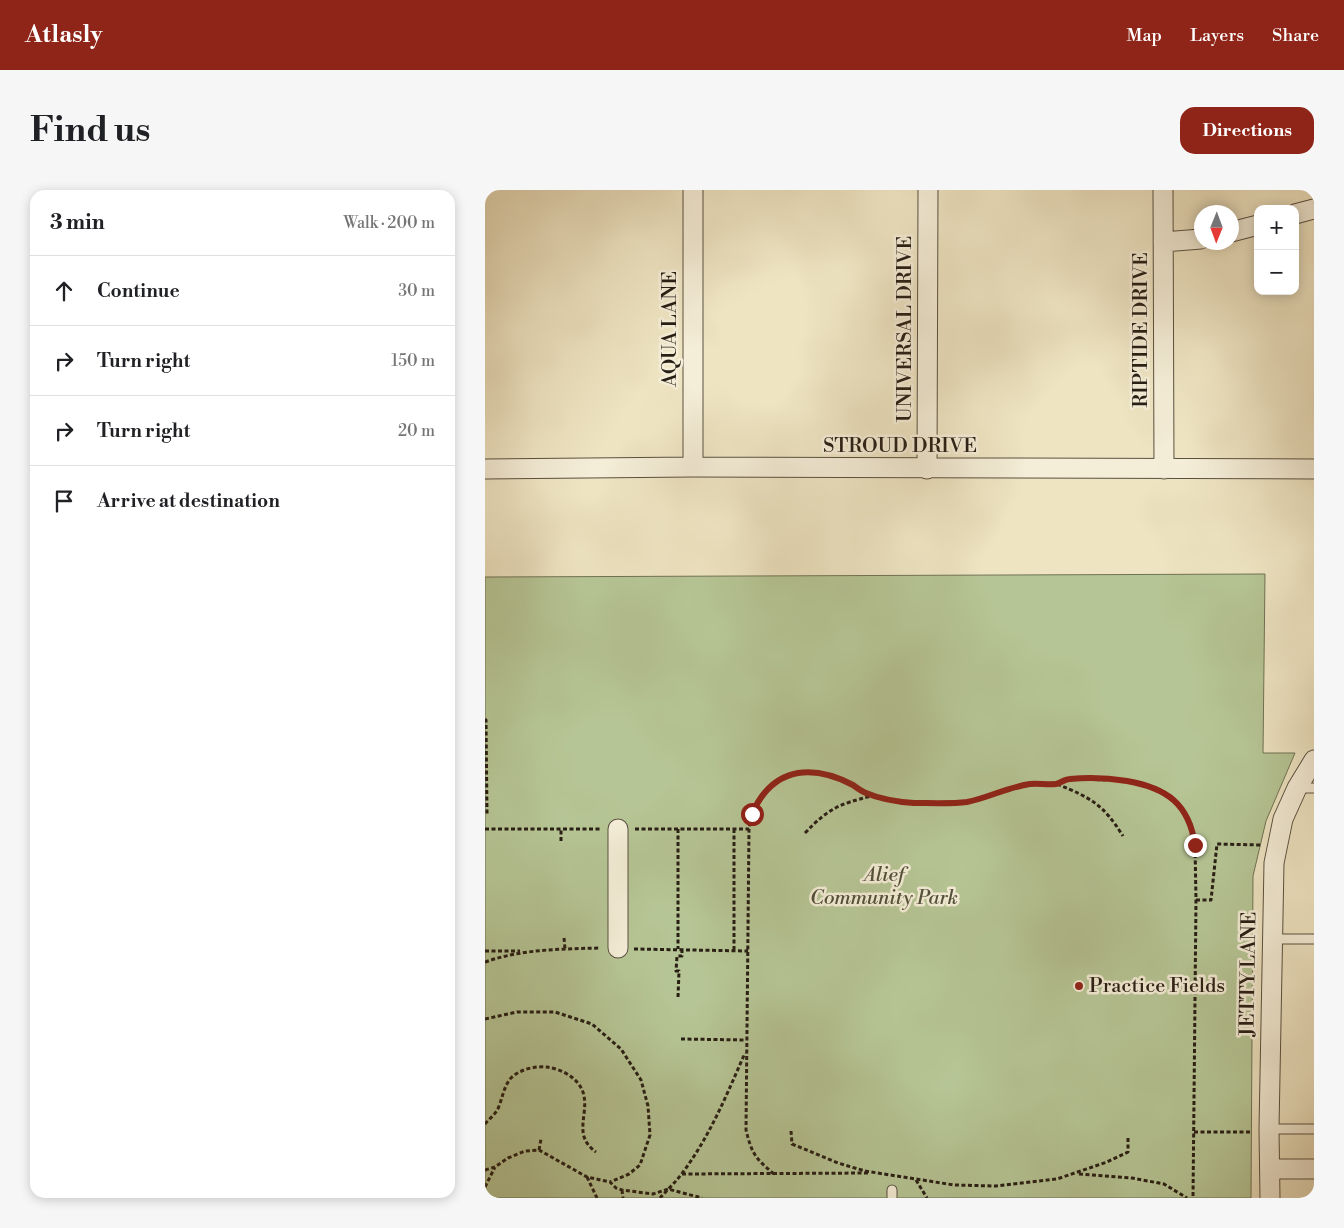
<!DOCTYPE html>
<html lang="en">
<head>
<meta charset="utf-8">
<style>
  body { margin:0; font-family:"Libre Bodoni",serif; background:#f6f6f6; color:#202124 }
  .controls { position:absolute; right:15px; top:15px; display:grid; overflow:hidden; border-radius:10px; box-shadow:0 2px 12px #0003 }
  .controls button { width:45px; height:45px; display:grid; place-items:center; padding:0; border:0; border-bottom:1px solid #e0e0e0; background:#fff; color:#202124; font:25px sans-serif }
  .compass { position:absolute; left:709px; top:15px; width:45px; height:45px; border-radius:50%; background:#fff; box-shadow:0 2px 12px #0003; rotate:181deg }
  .stop { position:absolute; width:15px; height:15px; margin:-11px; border:4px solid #8f2418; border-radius:50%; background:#fff }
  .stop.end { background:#8f2418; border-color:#fff; box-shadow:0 1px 5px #0008 }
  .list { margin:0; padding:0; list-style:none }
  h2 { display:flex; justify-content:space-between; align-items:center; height:65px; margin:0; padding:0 20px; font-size:21px }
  h2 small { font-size:16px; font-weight:400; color:#757577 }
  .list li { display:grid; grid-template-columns:32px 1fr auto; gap:15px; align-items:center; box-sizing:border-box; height:70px; padding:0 20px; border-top:1px solid #e0e0e0 }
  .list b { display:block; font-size:19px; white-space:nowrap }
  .list em { font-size:16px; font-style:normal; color:#757577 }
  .icon { flex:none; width:28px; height:28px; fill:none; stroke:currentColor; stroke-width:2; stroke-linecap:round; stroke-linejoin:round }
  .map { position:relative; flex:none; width:829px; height:1008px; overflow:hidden; border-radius:15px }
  header { display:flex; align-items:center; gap:30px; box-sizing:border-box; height:70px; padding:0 25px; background:#8f2418; color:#fff }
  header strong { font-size:24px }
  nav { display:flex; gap:28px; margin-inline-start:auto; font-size:18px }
  .intro { display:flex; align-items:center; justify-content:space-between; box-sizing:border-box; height:120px; padding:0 30px }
  h1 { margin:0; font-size:35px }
  .button { padding:12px 22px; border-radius:15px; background:#8f2418; color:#fff; font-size:18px; font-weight:700 }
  main { display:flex; gap:30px; padding:0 30px }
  aside { flex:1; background:#fff; border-radius:15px; box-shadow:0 2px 12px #0003 }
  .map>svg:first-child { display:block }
</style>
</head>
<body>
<header>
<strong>Atlasly</strong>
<nav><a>Map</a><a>Layers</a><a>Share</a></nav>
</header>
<div class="intro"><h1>Find us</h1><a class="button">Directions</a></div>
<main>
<aside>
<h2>3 min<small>Walk · 200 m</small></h2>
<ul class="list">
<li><svg class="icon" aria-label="ahead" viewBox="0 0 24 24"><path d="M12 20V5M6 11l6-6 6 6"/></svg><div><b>Continue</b></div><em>30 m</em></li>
<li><svg class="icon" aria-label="right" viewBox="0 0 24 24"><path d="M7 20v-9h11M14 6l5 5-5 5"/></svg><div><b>Turn right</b></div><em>150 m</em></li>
<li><svg class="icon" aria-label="right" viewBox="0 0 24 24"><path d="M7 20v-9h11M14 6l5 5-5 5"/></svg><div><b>Turn right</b></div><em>20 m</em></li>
<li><svg class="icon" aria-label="arrive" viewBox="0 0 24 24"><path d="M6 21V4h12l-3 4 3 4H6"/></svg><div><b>Arrive at destination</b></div></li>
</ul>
</aside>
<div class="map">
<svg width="829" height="1008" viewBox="0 0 829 1008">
  <rect width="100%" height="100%" fill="#eee4c2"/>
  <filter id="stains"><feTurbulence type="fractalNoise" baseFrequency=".004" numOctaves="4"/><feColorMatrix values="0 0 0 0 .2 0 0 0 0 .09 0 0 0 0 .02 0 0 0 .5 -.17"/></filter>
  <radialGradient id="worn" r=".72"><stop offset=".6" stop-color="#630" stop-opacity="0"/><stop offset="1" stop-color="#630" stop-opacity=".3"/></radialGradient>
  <path fill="#b6c595" stroke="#6f7254" d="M 780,384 L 778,563 L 810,563 L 781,631 L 768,686 L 766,1008 L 0,1008 L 0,387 Z"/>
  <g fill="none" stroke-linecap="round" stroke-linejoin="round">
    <defs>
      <path id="lane" d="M 812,598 L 829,598
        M 787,749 L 829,749
        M 784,939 L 829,939
        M 407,1000 L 407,1008"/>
      <path id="street" d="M 678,0 L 679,279
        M 810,24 L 829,19
        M 746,42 L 773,35
        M 678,52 L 716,49
        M 208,277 L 208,0
        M 0,279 L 208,277 L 829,279
        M 442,279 L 443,0
        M 133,758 L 133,639
        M 785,979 L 829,979
        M 785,1008 L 784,939 L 789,673 L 798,629 L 812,598 L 829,570"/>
    </defs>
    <use href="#lane" stroke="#5a5040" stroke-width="11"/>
    <use href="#street" stroke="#5a5040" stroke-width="21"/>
    <path stroke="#281e14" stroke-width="3" stroke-dasharray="4 2.5" stroke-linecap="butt" d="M 0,529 L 1,530 L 2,624
      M 572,594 C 606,608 618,614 638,646
      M 0,639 L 116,639
      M 150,639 L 264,639
      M 193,639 L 193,759
      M 249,639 L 249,761
      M 320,643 C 344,618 354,614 387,606
      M 76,651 L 76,639
      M 711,710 L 726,710 L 732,654 L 776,655
      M 79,748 L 80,759
      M 149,759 L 263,761
      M 0,761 L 35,761
      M 0,772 C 37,759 76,759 115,758
      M 193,807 L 194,781 L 191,781 L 192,766 L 197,766 L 197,759
      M 0,829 L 32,822 L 70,822 L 107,834 L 136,859 L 156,890 L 163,916 L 165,945 L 155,975 L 144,984 L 125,992
      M 196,849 L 261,850
      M 0,934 C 5,928 12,923 14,916 C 18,906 19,896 26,888 C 35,879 50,876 62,877 C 77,879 96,889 99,906 C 103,926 88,946 111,962
      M 306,941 L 307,954 L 353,973 L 380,981 L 469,995 L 511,996 L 572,989 L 622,972 L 643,962 L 643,946
      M 709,942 L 766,942
      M 54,960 L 56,949
      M 0,980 L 10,977 L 23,968 L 40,961 L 54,960 L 102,987 L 125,992 L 131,998 L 137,1000 L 168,1004 L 183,999 L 217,1008
      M 197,984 L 385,983
      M 289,984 C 270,968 267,964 261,940 L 264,639 L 267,624 L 277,605 L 294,590 L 305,585 L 316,583 L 328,582 L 345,585 L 360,591 L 388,606 L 427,613 L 482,612 L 545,594 L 572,593 L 583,589 L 632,590 L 658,594 L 678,602 L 692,612 L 700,623 L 706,634 L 710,655 L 711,710 L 708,1008
      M 594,984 L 647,988 L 679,994 L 702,1008
      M 102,987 L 112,1008
      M 431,990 L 442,1008
      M 0,997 L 10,977
      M 137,1000 L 138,1008
      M 175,1008 C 182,1000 191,992 198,982 C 225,946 242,904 260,863"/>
    <use href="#lane" stroke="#f4edd7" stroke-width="9"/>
    <use href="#street" stroke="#f4edd7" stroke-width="19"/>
  </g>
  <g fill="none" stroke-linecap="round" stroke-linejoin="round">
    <path stroke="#8f2418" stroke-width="6" d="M 267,624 C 276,603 291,587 313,583 C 333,580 351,586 368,595 C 372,598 376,601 381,603 C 395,609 414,612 429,613 C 445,613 467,614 482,612 C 503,608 523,597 545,594 C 553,593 562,595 571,594 C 576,593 580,589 585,589 C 604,587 624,588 642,591 C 682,598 704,614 710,655"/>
  </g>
  <circle fill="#8f2418" stroke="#f4edd7" stroke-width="2" cx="594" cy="796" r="5"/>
  <g text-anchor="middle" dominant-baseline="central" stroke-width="5" stroke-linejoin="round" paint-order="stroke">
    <g font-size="20" fill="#281e14" stroke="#f4edd7">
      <text transform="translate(185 139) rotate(-90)">AQUA LANE</text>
      <text transform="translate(420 139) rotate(-90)">UNIVERSAL DRIVE</text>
      <text transform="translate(656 140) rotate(-90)">RIPTIDE DRIVE</text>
      <text x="415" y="256">STROUD DRIVE</text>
      <text transform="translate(764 784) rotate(-89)">JETTY LANE</text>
    </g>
    <g font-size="20" font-style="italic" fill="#53503b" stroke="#f4edd7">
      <text x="399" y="685">Alief<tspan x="399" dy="23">Community Park</tspan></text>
    </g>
    <g font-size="20" fill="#281e14" stroke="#f4edd7" text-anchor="start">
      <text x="604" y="796">Practice Fields</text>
    </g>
  </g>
  <rect width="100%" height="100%" filter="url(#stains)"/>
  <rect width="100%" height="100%" fill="url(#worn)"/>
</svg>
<div class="controls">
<button>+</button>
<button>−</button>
</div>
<svg class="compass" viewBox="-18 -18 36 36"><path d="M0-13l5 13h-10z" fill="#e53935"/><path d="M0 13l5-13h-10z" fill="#757577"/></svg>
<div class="stop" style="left:267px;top:624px"></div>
<div class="stop end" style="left:710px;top:655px"></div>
</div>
</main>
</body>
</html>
